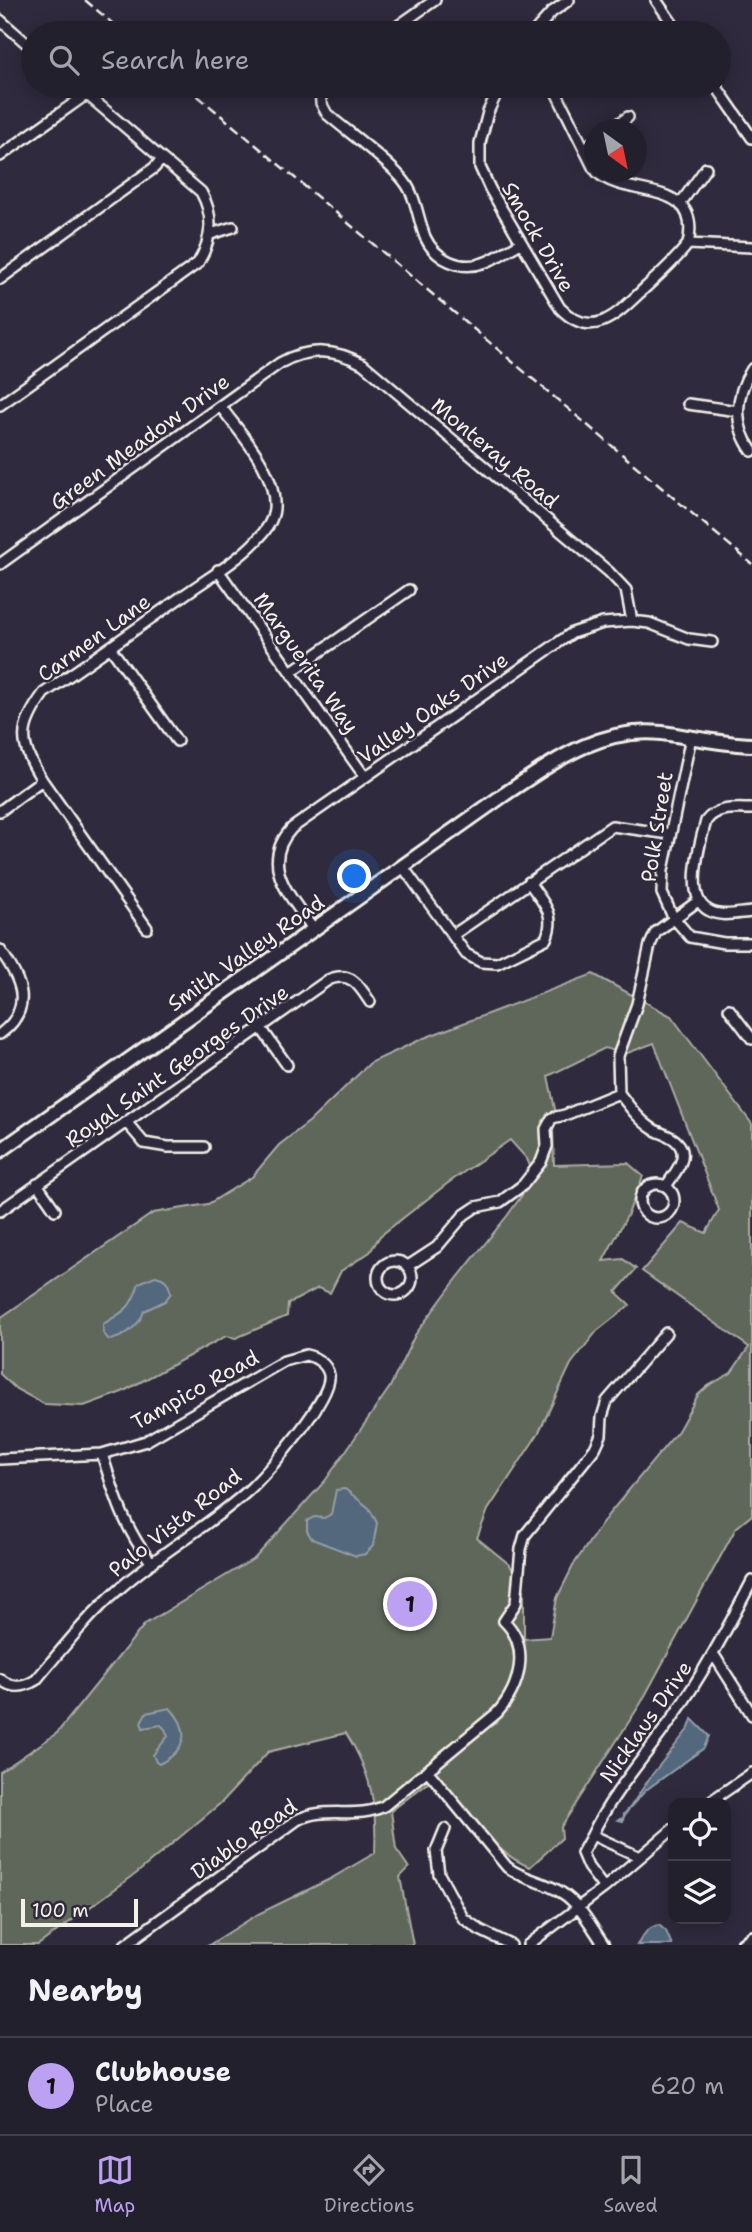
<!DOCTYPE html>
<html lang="en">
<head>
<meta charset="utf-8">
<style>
  body { margin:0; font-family:"Shantell Sans",sans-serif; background:#2f2d3a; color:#f1f3f6 }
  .controls { position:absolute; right:21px; bottom:21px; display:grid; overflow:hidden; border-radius:14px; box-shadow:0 4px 18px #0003 }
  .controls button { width:63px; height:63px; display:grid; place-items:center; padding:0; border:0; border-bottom:2px solid #403e4a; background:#23202e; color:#f1f3f6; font:35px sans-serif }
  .compass { position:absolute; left:584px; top:119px; width:63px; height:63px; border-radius:50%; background:#23202e; box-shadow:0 4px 18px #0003; rotate:147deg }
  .scale { position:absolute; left:21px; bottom:18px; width:117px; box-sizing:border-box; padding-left:7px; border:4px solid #f4f1e8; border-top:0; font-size:19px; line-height:24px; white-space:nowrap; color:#f4f1e8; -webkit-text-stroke:5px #2f2a3d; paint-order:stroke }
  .you { position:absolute; left:355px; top:877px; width:24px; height:24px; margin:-18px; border:5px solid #fff; border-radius:50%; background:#1a73e8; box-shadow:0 0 0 10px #1a73e833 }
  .badge { display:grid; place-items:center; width:46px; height:46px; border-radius:50%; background:#bca0f2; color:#111; font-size:23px; font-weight:700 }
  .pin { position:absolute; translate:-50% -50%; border:4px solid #fff; box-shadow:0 2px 7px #0006 }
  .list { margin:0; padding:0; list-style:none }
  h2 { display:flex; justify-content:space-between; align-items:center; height:91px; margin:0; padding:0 28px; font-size:30px }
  h2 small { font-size:23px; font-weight:400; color:#a3a3aa }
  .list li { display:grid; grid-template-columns:46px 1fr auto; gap:21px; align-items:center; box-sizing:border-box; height:98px; padding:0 28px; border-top:2px solid #403e4a }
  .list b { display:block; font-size:26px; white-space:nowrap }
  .list p { margin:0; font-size:23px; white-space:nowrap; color:#a3a3aa }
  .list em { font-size:23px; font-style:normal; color:#a3a3aa }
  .icon { flex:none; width:38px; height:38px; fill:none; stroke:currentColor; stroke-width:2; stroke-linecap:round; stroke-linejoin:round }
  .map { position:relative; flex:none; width:752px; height:1945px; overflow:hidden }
  .search { position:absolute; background:#23202e; box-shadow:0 4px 18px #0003; left:21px; right:21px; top:21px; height:77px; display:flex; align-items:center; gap:18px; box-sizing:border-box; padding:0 24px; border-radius:38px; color:#a3a3aa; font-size:26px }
  .sheet { height:189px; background:#23202e }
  nav { display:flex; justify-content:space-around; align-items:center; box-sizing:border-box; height:98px; border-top:2px solid #403e4a; background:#23202e; font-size:19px; color:#a3a3aa }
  nav a { display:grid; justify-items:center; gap:4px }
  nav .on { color:#bca0f2 }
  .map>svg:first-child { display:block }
</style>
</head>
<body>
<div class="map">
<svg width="752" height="1945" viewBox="0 0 752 1945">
  <rect width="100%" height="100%" fill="#2f2a3d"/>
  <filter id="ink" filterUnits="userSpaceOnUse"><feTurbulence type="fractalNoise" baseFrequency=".0143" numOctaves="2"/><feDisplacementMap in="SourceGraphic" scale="14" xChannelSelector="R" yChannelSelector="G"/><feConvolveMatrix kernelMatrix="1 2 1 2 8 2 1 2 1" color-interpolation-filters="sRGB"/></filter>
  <g filter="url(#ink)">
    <path fill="#5e665a" stroke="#a9aca1" stroke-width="2" fill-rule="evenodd" d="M 593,974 L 671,1016 L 752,1124 L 752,1515 L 736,1528 L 641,1703 L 561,1827 L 562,1838 L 530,1867 C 491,1852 466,1810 441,1778 L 426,1784 L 391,1811 L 396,1849 L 409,1868 L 400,1877 L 413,1945 L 209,1945 L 258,1914 L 330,1879 L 375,1853 C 377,1806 372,1774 346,1733 L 268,1752 L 222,1802 L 137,1873 L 38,1945 L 0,1945 L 0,1772 L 57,1733 L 145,1624 L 255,1558 L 325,1481 L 390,1387 L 415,1335 L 452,1285 L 507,1216 L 535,1177 L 527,1159 L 510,1140 L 448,1183 L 380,1236 L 370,1252 L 341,1271 L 330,1293 L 318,1288 L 288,1304 L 287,1316 L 236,1338 L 226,1336 L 122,1392 L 84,1406 L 44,1404 L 16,1389 L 0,1374 L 0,1318 L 153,1213 L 208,1204 L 252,1177 L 279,1145 L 310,1121 L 370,1063 L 424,1038 ZM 654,1043 L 719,1210 L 706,1233 L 683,1223 L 642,1271 L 749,1347 L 731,1373 L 708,1386 L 698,1395 L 678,1431 L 608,1515 L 574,1564 L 557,1598 L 550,1637 L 524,1639 L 524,1590 L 510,1565 L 477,1538 L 488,1510 L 538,1434 L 571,1364 L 597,1331 L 630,1305 L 616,1292 L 636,1269 L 623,1259 L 603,1261 L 628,1214 L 643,1176 L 628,1163 L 554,1165 L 553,1128 L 555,1109 L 548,1076 L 605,1048 L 625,1054 Z"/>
    <path fill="#52677d" stroke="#939ea8" stroke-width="2" d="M 155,1276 C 167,1278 168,1283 171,1293 L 165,1301 L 144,1311 C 140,1325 124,1338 109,1340 L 103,1333 L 103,1324 C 125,1311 131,1309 139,1283 Z
      M 345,1489 L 369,1508 L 377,1523 L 373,1546 L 365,1554 L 356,1556 L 312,1539 L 307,1531 L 307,1521 L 314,1517 L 324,1518 L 331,1514 L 336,1490 Z
      M 170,1708 C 191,1730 187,1750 159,1764 L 156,1762 L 153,1755 L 168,1736 L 165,1729 L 161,1725 L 143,1728 L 141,1722 L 146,1713 Z
      M 692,1719 L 709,1736 L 704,1748 L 646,1790 L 624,1814 L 623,1821 L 618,1820 L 623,1818 L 651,1776 L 689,1728 Z
      M 659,1925 L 666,1931 L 672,1945 L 637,1945 C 643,1936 647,1927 659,1925 Z"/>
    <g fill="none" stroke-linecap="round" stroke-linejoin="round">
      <defs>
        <path id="minor" d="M 656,0 L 679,33
          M 0,20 L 33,49
          M 388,33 L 435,0
          M 533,33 L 552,12 L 569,0
          M 320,86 L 321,103 L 327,114 C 349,133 387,160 404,181 C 416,196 418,219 425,237 C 435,259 460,271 483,263 C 496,259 509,249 521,243
          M 500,86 L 488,112 L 480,143 L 480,167 L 490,189 L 560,308 C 594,343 619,312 646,287 C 661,273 676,260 688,244 L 752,247
          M 553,86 L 594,169
          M 716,86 L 752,138
          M 610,130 L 628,117
          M 584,149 L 594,141
          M 0,156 L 87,94
          M 597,172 C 625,200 703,177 688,244
          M 680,204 L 706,168
          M 211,234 L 233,227
          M 0,279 L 154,168 L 162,159
          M 752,369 C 735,395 733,425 752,451
          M 688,404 L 738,411
          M 0,405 L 198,263 C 212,240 215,217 201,192 L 77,86
          M 0,564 L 280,363 C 309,347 335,349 363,364 L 609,572 L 626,590 L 632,621
          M 218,570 L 365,777
          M 110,647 L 177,741
          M 292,671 L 409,590
          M 691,737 L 663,870 L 662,893 L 673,917 L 690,937 L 724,943 L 752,943
          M 752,809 C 735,809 717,806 706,821 C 700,842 684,897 708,910 C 720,918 738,913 752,912
          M 0,811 L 42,780
          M 403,867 L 466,954 L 481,962 L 497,963 L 546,939 C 557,913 543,904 529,882
          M 147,928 L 42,780 C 19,743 18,729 44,693 C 91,661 137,628 184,595 C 208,578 236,562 256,541 C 265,532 273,521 274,509 C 277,471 242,436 221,407
          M 313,929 C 291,896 258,865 292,828 L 572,633 L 603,623 L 632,621 L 649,623 L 689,639 L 712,642
          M 453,935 L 612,826 L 670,834
          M 0,950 C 21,979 35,1008 0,1034
          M 729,1009 L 752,1039
          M 261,1028 L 287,1065
          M 619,1093 C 629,1106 639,1120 653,1129 C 661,1134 671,1135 677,1142 C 691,1156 674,1174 666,1186
          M 127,1123 L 144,1143 L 168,1147 L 204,1147
          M640 1201a17 17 0 1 1 34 0a17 17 0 1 1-34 0Z
          M 37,1184 L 55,1210
          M 0,1211 L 328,980 C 350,970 359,985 370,1002
          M378 1278a17 17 0 1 1 34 0a17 17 0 1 1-34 0Z
          M 408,1266 L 437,1247 L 464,1215 L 476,1207 L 500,1202 L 523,1185 L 541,1162 L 547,1146 L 546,1129 L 552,1118 L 565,1115 L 619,1093 L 618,1056 L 637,1004 L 650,945 L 656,932 L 698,901
          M 102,1454 C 114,1493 125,1531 152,1563
          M 0,1459 L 102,1454 L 146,1441 L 284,1361 L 306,1355 C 316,1357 327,1364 329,1375 C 333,1398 268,1471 251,1488 C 210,1526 160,1552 119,1589 C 88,1616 62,1649 36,1680 C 23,1688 12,1689 0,1679
          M 714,1655 L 752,1715
          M 427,1770 L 507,1867 C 523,1880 545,1881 562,1893 C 580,1904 592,1928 604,1945
          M 708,1803 L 752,1773
          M 445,1829 L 436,1851 L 439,1874 L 463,1918 L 480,1930 L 511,1945
          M 592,1835 L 582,1853 L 588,1867 L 604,1888
          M 640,1857 L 592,1835 C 612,1793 644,1758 671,1720 C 702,1676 727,1629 752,1581
          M 125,1945 L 297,1820 C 325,1805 356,1820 384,1806 L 497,1713 C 520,1687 531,1647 504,1621 L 516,1603 L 521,1549 L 525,1535 L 595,1448 L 601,1435 L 602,1417 L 607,1401 L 666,1333
          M 528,1945 L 604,1888 L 673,1829"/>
        <path id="secondary" d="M 0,1151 L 505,794 C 553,762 601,726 662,733 C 692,737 721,744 752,745
          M 743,1945 L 752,1938"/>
      </defs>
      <use href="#minor" stroke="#f4f1e8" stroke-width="14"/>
      <use href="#secondary" stroke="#f4f1e8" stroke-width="18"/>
      <use href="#minor" stroke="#2f2a3d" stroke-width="9"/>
      <use href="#secondary" stroke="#2f2a3d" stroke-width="12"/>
      <path stroke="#f4f1e8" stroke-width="2.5" stroke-dasharray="10 5" stroke-linecap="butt" d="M 85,0 L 124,33
        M 186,86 L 752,564"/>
    </g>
  </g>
  <g text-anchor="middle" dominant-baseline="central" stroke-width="5" stroke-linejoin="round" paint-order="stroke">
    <g font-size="21" fill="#f4f1e8" stroke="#2f2a3d">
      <text transform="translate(538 237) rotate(60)">Smock Drive</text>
      <text transform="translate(140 442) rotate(-36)">Green Meadow Drive</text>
      <text transform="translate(495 453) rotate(40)">Monteray Road</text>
      <text transform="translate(94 638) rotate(-36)">Carmen Lane</text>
      <text transform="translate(306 663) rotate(55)">Marguerita Way</text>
      <text transform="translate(433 708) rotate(-35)">Valley Oaks Drive</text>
      <text transform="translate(657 827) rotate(-81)">Polk Street</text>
      <text transform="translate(246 953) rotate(-35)">Smith Valley Road</text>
      <text transform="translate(177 1066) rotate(-35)">Royal Saint Georges Drive</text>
      <text transform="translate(195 1390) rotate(-29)">Tampico Road</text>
      <text transform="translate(175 1523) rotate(-38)">Palo Vista Road</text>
      <text transform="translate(646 1722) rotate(-55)">Nicklaus Drive</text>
      <text transform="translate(244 1839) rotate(-35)">Diablo Road</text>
    </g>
  </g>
</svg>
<div class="controls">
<button><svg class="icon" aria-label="locate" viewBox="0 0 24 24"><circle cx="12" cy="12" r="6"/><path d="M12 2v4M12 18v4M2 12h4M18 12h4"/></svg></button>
<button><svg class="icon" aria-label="layers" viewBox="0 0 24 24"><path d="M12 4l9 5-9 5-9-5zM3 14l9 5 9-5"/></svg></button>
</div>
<svg class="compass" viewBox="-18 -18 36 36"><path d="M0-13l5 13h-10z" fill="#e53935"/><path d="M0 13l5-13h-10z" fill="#a3a3aa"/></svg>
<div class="scale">100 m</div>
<div class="you"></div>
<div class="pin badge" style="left:410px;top:1604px">1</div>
<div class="search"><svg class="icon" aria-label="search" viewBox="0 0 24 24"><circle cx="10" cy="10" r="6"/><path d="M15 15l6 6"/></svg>Search here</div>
</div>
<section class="sheet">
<h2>Nearby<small></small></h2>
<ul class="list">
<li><span class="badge">1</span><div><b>Clubhouse</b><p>Place</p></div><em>620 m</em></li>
</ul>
</section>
<nav>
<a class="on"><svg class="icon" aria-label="map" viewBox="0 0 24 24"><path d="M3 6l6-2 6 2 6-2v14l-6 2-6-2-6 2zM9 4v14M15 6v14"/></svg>Map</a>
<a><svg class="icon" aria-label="directions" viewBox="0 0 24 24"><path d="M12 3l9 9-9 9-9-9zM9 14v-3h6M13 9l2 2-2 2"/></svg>Directions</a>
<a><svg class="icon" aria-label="saved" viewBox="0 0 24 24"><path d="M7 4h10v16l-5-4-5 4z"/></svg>Saved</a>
</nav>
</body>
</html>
